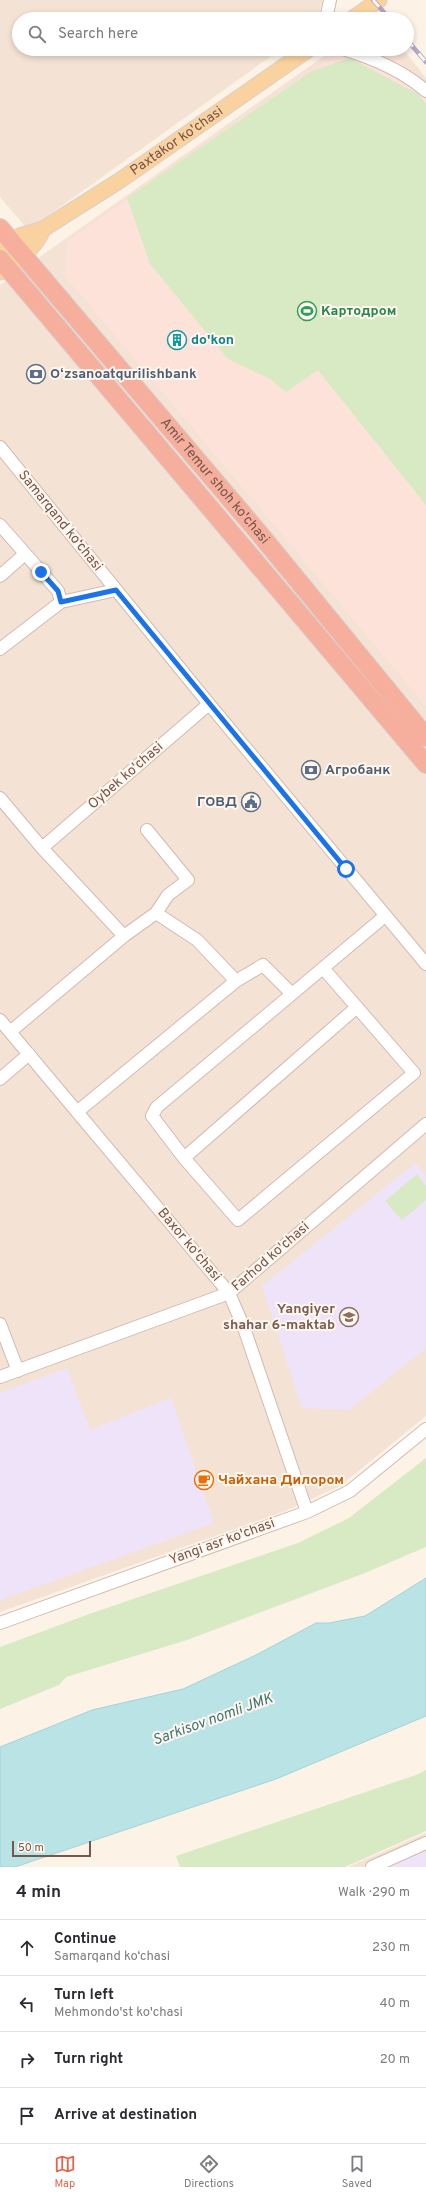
<!DOCTYPE html>
<html lang="en">
<head>
<meta charset="utf-8">
<style>
  body { margin:0; font-family:Overpass,sans-serif; background:#f2f2f3; color:#2b2b33 }
  .scale { position:absolute; left:12px; bottom:10px; width:79px; box-sizing:border-box; padding-left:4px; border:2px solid #76574b; border-top:0; font-size:11px; line-height:14px; white-space:nowrap; color:#76574b; -webkit-text-stroke:3px #fff6ed; paint-order:stroke }
  .stop { position:absolute; width:12px; height:12px; margin:-9px; border:3px solid #1a73e8; border-radius:50%; background:#fff }
  .stop.end { background:#1a73e8; border-color:#fff; box-shadow:0 1px 4px #0008 }
  .list { margin:0; padding:0; list-style:none }
  h2 { display:flex; justify-content:space-between; align-items:center; height:52px; margin:0; padding:0 16px; font-size:17px }
  h2 small { font-size:13px; font-weight:400; color:#7c7c81 }
  .list li { display:grid; grid-template-columns:26px 1fr auto; gap:12px; align-items:center; box-sizing:border-box; height:56px; padding:0 16px; border-top:1px solid #e1e1e2 }
  .list b { display:block; font-size:15px; white-space:nowrap }
  .list p { margin:0; font-size:13px; white-space:nowrap; color:#7c7c81 }
  .list em { font-size:13px; font-style:normal; color:#7c7c81 }
  .icon { flex:none; width:22px; height:22px; fill:none; stroke:currentColor; stroke-width:2; stroke-linecap:round; stroke-linejoin:round }
  .map { position:relative; flex:none; width:426px; height:1867px; overflow:hidden }
  .search { position:absolute; background:#fff; box-shadow:0 2px 6px #0003; left:12px; right:12px; top:12px; height:44px; display:flex; align-items:center; gap:10px; box-sizing:border-box; padding:0 14px; border-radius:22px; color:#7c7c81; font-size:15px }
  .sheet { height:276px; background:#fff }
  nav { display:flex; justify-content:space-around; align-items:center; box-sizing:border-box; height:56px; border-top:1px solid #e1e1e2; background:#fff; font-size:11px; color:#7c7c81 }
  nav a { display:grid; justify-items:center; gap:2px }
  nav .on { color:#e6634c }
  .map>svg:first-child { display:block }
</style>
</head>
<body>
<div class="map">
<svg width="426" height="1867" viewBox="0 0 426 1867">
  <rect width="100%" height="100%" fill="#fcf2e6"/>
  <path fill="#f4e3d5" d="M 0,0 L 322,0 L 318,19 L 19,19 L 19,49 L 281,49 L 28,230 L 0,197 Z
    M 334,49 L 403,49 L 426,78 L 426,1416 L 340,1486 L 283,1512 L 0,1612 L 0,285 Z
    M 426,1833 L 426,1867 L 348,1867 Z"/>
  <path fill="#fde2da" d="M 345,49 L 391,49 L 426,93 L 426,706 L 65,276 L 66,242 Z"/>
  <path fill="#efe3f9" d="M 415,1163 L 426,1176 L 426,1348 L 349,1410 L 302,1408 L 262,1286 Z
    M 67,1368 L 90,1430 L 171,1398 L 214,1523 L 0,1600 L 0,1393 Z
    M 426,1848 L 426,1867 L 383,1867 Z"/>
  <path fill="#d7eac4" d="M 350,58 L 418,94 L 426,104 L 426,505 L 318,370 L 286,392 L 270,379 L 228,359 L 150,264 L 127,198 L 312,71 Z
    M 417,1174 L 426,1186 L 426,1200 L 402,1220 L 385,1201 Z
    M 426,1458 L 426,1547 L 365,1573 L 187,1640 L 66,1677 L 59,1685 L 0,1709 L 0,1647 L 92,1613 L 298,1543 L 349,1518 Z
    M 426,1770 L 426,1831 L 345,1867 L 180,1867 L 176,1856 L 416,1775 Z"/>
  <path fill="#bae3e6" stroke="#a1d4d8" d="M 426,1578 L 426,1716 L 276,1779 L 15,1867 L 0,1867 L 0,1747 L 92,1710 L 183,1689 L 256,1655 L 316,1623 L 329,1623 L 365,1616 Z"/>
  <g fill="none" stroke-linecap="round" stroke-linejoin="round">
    <defs>
      <path id="minor" d="M 326,19 L 330,0
        M 343,49 C 373,58 402,70 426,91
        M 0,447 L 209,704 L 426,964
        M 0,525 L 58,591 L 61,602
        M 0,576 L 25,554
        M 0,649 L 61,602 L 116,590
        M 0,798 L 42,848 L 124,936
        M 147,830 L 188,880 L 168,895 L 156,913 L 197,940 L 236,981 L 263,965 L 292,994 L 385,916
        M 42,848 L 209,704
        M 292,994 L 157,1107 L 152,1116 L 184,1158 L 238,1220 L 414,1073 L 323,968
        M 0,1020 L 229,1293 L 244,1328 L 307,1512
        M 10,1032 L 124,936 L 156,913
        M 0,1079 L 29,1054
        M 77,1112 L 236,981
        M 184,1158 L 357,1007
        M 0,1324 L 18,1371
        M 0,1377 L 229,1293 L 426,1124
        M 0,1623 L 307,1512 L 350,1491 L 426,1429
        M 372,1867 L 426,1843"/>
      <g id="major">
        <path d="M 352,19 L 379,0"/>
        <path id="s1" d="M 0,249 L 20,236 L 43,229 L 119,181 L 309,49"/>
        <path d="M 0,272 C 17,260 35,250 43,229"/>
      </g>
      <g id="highway">
        <path id="s2" d="M 0,228 L 259,533 L 426,737"/>
        <path d="M 0,259 L 426,764"/>
      </g>
    </defs>
    <use href="#minor" stroke="#d0bbaf" stroke-width="14"/>
    <use href="#major" stroke="#d9d0cd" stroke-width="17"/>
    <use href="#highway" stroke="#d9d0cd" stroke-width="20"/>
    <use href="#minor" stroke="#fff" stroke-width="12"/>
    <use href="#major" stroke="#fad29f" stroke-width="15"/>
    <use href="#highway" stroke="#f6ae9d" stroke-width="18"/>
    <defs>
      <path id="rail" d="M 373,0 L 390,19
        M 407,40 L 426,62"/>
    </defs>
    <use href="#rail" stroke="#b4a4c6" stroke-width="4.5"/>
    <use href="#rail" stroke="#fff6ed" stroke-width="3" stroke-dasharray="9" stroke-linecap="butt"/>
  </g>
  <g fill="none" stroke-linecap="round" stroke-linejoin="round">
    <path stroke="#1a73e8" stroke-width="5" d="M 41,572 L 58,591 L 61,602 L 116,590 L 346,869"/>
  </g>
  <defs>
    <symbol id="stadium-ring" viewBox="-11 -11 22 22"><circle r="9.5" fill="#fff6ed" stroke="#2e9e5b" stroke-width="1.5"/><path d="M0-5a6.5 5 0 1 0 0 10a6.5 5 0 1 0 0-10ZM-3.5-1.8h7v3.6h-7Z" fill="#2e9e5b"/></symbol>
    <symbol id="building-ring" viewBox="-11 -11 22 22"><circle r="9.5" fill="#fff6ed" stroke="#0f9aa8" stroke-width="1.5"/><path d="M-4-6H4V6H1V3H-1V6H-4ZM-2.5-4.3h1.7v1.8h-1.7ZM.8-4.3h1.7v1.8H.8ZM-2.5-1h1.7V.8h-1.7ZM.8-1h1.7V.8H.8Z" fill="#0f9aa8"/></symbol>
    <symbol id="bank-ring" viewBox="-11 -11 22 22"><circle r="9.5" fill="#fff6ed" stroke="#5c6f8a" stroke-width="1.5"/><path d="M-6-4H6V4H-6ZM0-2.3a2.3 2.3 0 1 0 0 4.6a2.3 2.3 0 1 0 0-4.6Z" fill="#5c6f8a"/></symbol>
    <symbol id="civic-ring" viewBox="-11 -11 22 22"><circle r="9.5" fill="#fff6ed" stroke="#5c6f8a" stroke-width="1.5"/><path d="M-.6-6.5H3V-4.5H.6V-3L4-1V1h2V6H-6V1h2V-1L-.6-3ZM-1.2 2.5V6h2.4V2.5Z" fill="#5c6f8a"/></symbol>
    <symbol id="school-ring" viewBox="-11 -11 22 22"><circle r="9.5" fill="#fff6ed" stroke="#8d6e63" stroke-width="1.5"/><path d="M0-5L7-2L0 1L-7-2ZM-4 1L0 2.5L4 1V4Q0 6-4 4Z" fill="#8d6e63"/></symbol>
    <symbol id="cafe-ring" viewBox="-11 -11 22 22"><circle r="9.5" fill="#fff6ed" stroke="#e8710a" stroke-width="1.5"/><path d="M-5.5-4.5H6V0H3Q3 3.5 0 3.5H-2.5Q-5.5 3.5-5.5 0ZM3-3.2v2h1.7v-2ZM-6 4.5H4V6H-6Z" fill="#e8710a"/></symbol>
  </defs>
  <g fill-rule="evenodd">
    <use href="#stadium-ring" x="296" y="300" width="22" height="22"/>
    <use href="#building-ring" x="166" y="329" width="22" height="22"/>
    <use href="#bank-ring" x="25" y="363" width="22" height="22"/>
    <use href="#bank-ring" x="300" y="759" width="22" height="22"/>
    <use href="#civic-ring" x="240" y="791" width="22" height="22"/>
    <use href="#school-ring" x="338" y="1306" width="22" height="22"/>
    <use href="#cafe-ring" x="193" y="1469" width="22" height="22"/>
  </g>
  <g text-anchor="middle" dominant-baseline="central" stroke-width="4" stroke-linejoin="round" paint-order="stroke">
    <g font-size="14" fill="#76574b" stroke="#fff6ed">
      <text stroke="none"><textPath href="#s1" startOffset="208">Paxtakor ko'chasi</textPath></text>
      <text stroke="none"><textPath href="#s2" startOffset="332">Amir Temur shoh ko'chasi</textPath></text>
      <text transform="translate(60 521) rotate(51)">Samarqand ko‘chasi</text>
      <text transform="translate(126 776) rotate(-41)">Oybek ko'chasi</text>
      <text transform="translate(189 1245) rotate(50)">Baxor ko'chasi</text>
      <text transform="translate(271 1257) rotate(-41)">Farhod ko'chasi</text>
      <text transform="translate(222 1542) rotate(-20)">Yangi asr ko'chasi</text>
    </g>
    <g font-size="14" font-weight="bold" fill="#27864d" stroke="#fff6ed" text-anchor="start">
      <text x="321" y="311">Картодром</text>
    </g>
    <g font-size="14" font-weight="bold" fill="#0d838f" stroke="#fff6ed" text-anchor="start">
      <text x="191" y="340">do'kon</text>
    </g>
    <g font-size="14" font-weight="bold" fill="#4e5e75" stroke="#fff6ed" text-anchor="start">
      <text x="50" y="374">Oʻzsanoatqurilishbank</text>
      <text x="325" y="770">Агробанк</text>
      <text x="237" y="802" text-anchor="end">ГОВД</text>
    </g>
    <g font-size="14" font-weight="bold" fill="#785e54" stroke="#fff6ed" text-anchor="end">
      <text x="335" y="1309">Yangiyer<tspan x="335" dy="16">shahar 6-maktab</tspan></text>
    </g>
    <g font-size="14" font-weight="bold" fill="#c56008" stroke="#fff6ed" text-anchor="start">
      <text x="218" y="1480">Чайхана Дилором</text>
    </g>
    <g font-size="15" font-style="italic" fill="#3e767b" stroke="#fff6ed">
      <text transform="translate(213 1720) rotate(-20)">Sarkisov nomli JMK</text>
    </g>
  </g>
</svg>
<div class="scale">50 m</div>
<div class="stop" style="left:346px;top:869px"></div>
<div class="stop end" style="left:41px;top:572px"></div>
<div class="search"><svg class="icon" aria-label="search" viewBox="0 0 24 24"><circle cx="10" cy="10" r="6"/><path d="M15 15l6 6"/></svg>Search here</div>
</div>
<section class="sheet">
<h2>4 min<small>Walk · 290 m</small></h2>
<ul class="list">
<li><svg class="icon" aria-label="ahead" viewBox="0 0 24 24"><path d="M12 20V5M6 11l6-6 6 6"/></svg><div><b>Continue</b><p>Samarqand ko‘chasi</p></div><em>230 m</em></li>
<li><svg class="icon" aria-label="left" viewBox="0 0 24 24"><path d="M17 20v-9H6M10 6l-5 5 5 5"/></svg><div><b>Turn left</b><p>Mehmondo'st ko'chasi</p></div><em>40 m</em></li>
<li><svg class="icon" aria-label="right" viewBox="0 0 24 24"><path d="M7 20v-9h11M14 6l5 5-5 5"/></svg><div><b>Turn right</b></div><em>20 m</em></li>
<li><svg class="icon" aria-label="arrive" viewBox="0 0 24 24"><path d="M6 21V4h12l-3 4 3 4H6"/></svg><div><b>Arrive at destination</b></div></li>
</ul>
</section>
<nav>
<a class="on"><svg class="icon" aria-label="map" viewBox="0 0 24 24"><path d="M3 6l6-2 6 2 6-2v14l-6 2-6-2-6 2zM9 4v14M15 6v14"/></svg>Map</a>
<a><svg class="icon" aria-label="directions" viewBox="0 0 24 24"><path d="M12 3l9 9-9 9-9-9zM9 14v-3h6M13 9l2 2-2 2"/></svg>Directions</a>
<a><svg class="icon" aria-label="saved" viewBox="0 0 24 24"><path d="M7 4h10v16l-5-4-5 4z"/></svg>Saved</a>
</nav>
</body>
</html>
